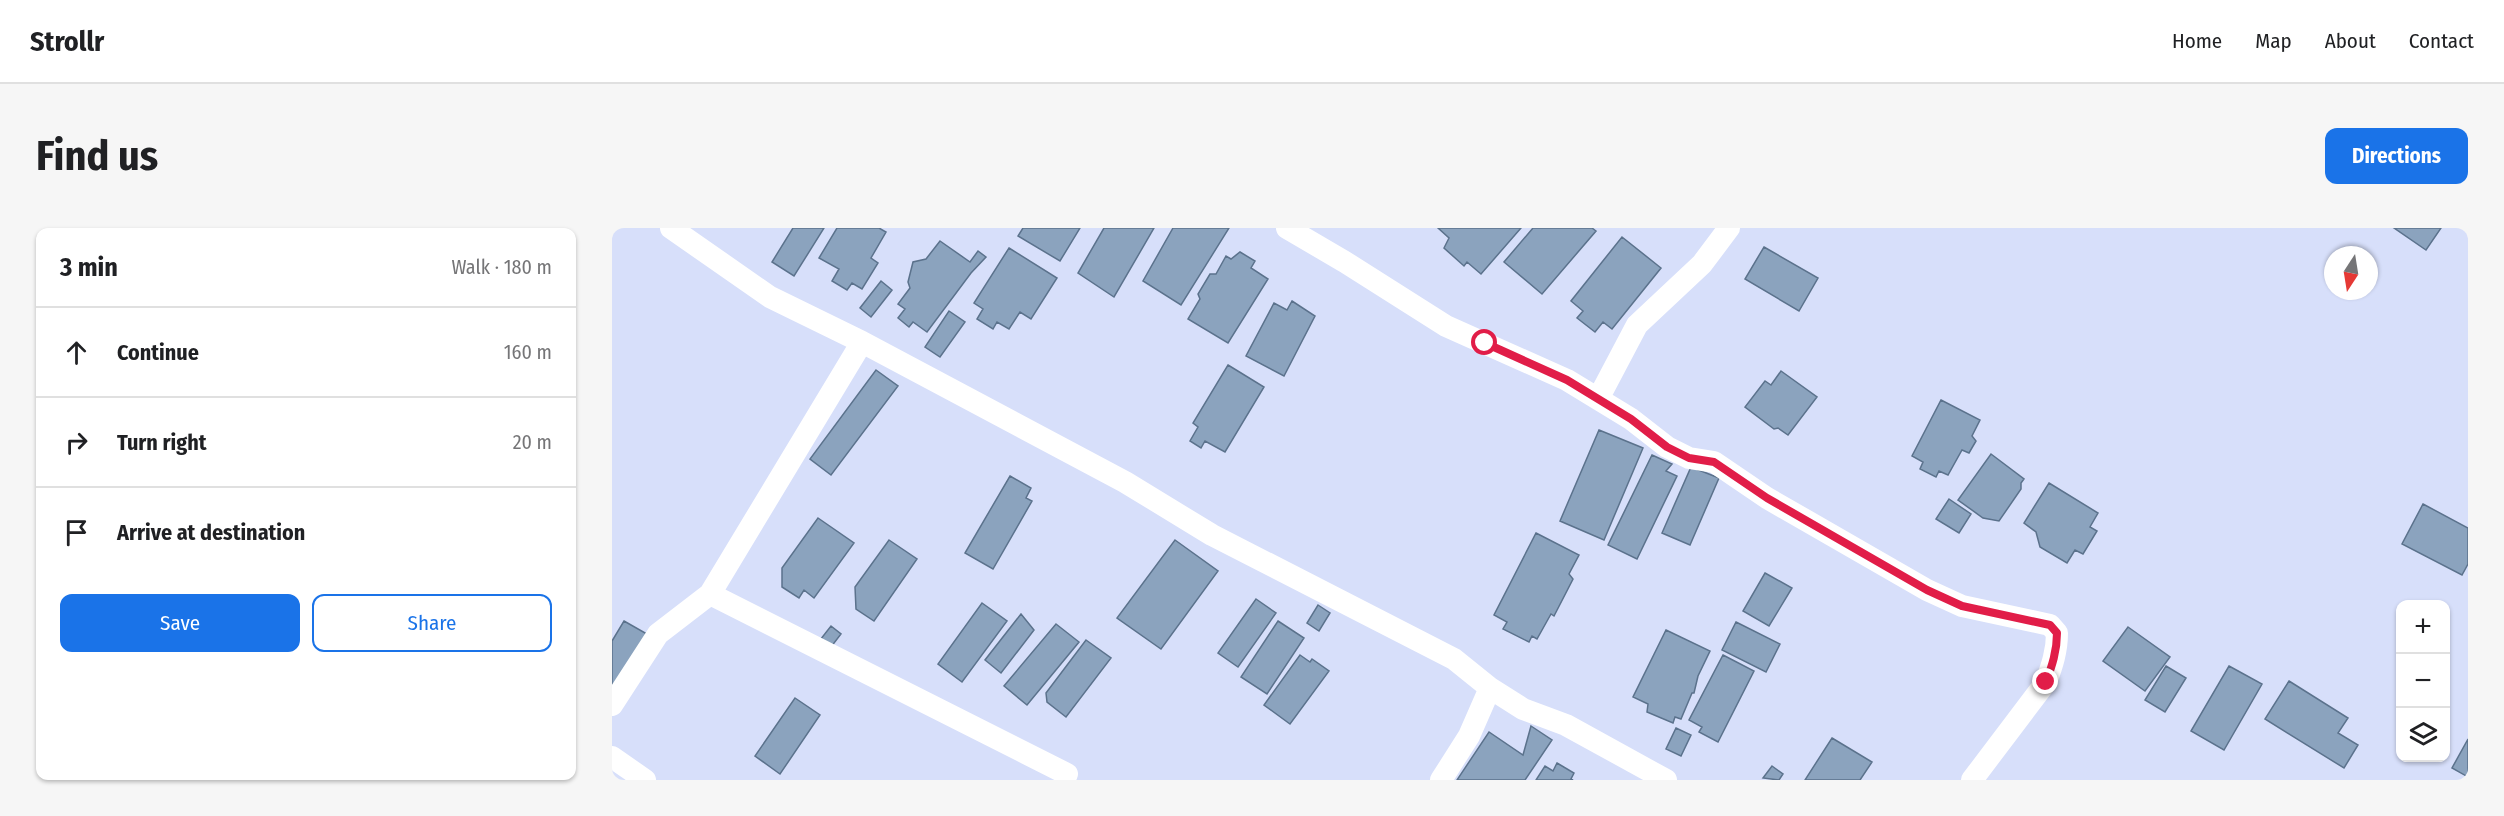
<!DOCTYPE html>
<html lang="en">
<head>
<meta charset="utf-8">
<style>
  body { margin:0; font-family:"Fira Sans Condensed",sans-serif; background:#f6f6f6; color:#202124 }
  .controls { position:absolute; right:18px; bottom:18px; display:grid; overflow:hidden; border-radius:12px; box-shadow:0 2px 4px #0004 }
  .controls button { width:54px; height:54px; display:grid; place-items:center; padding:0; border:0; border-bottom:2px solid #e0e0e0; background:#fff; color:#202124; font:30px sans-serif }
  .compass { position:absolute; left:1712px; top:18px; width:54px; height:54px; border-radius:50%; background:#fff; box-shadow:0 2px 4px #0004; rotate:192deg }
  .stop { position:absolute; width:18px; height:18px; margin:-14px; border:4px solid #e11d48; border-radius:50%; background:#fff }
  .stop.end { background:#e11d48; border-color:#fff; box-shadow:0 2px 6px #0008 }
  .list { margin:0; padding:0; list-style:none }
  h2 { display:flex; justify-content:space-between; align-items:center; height:78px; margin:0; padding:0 24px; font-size:26px }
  h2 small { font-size:20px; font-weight:400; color:#757577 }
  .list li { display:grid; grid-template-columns:39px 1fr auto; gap:18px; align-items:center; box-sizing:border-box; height:90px; padding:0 24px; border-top:2px solid #e0e0e0 }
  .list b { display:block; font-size:22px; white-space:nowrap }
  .list em { font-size:20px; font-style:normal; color:#757577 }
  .actions { display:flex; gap:12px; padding:18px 24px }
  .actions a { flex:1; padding:14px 0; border:2px solid #1a73e8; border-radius:12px; text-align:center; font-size:21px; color:#1a73e8 }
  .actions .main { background:#1a73e8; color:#fff }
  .icon { flex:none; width:33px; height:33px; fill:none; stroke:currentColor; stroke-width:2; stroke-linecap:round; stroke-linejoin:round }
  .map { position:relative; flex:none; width:1856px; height:552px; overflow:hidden; border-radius:12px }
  header { display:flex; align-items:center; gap:36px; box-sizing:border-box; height:84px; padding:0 30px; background:#fff; border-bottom:2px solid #e0e0e0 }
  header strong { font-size:28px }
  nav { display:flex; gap:33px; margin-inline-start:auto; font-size:21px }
  .intro { display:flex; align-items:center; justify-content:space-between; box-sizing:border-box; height:144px; padding:0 36px }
  h1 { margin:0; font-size:42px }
  .button { padding:15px 27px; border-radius:12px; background:#1a73e8; color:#fff; font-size:21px; font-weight:700 }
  main { display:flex; gap:36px; padding:0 36px }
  aside { flex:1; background:#fff; border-radius:12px; box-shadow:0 2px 4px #0004 }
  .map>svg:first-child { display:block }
</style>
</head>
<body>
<header>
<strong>Strollr</strong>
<nav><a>Home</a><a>Map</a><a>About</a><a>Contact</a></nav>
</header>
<div class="intro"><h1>Find us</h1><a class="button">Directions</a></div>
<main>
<aside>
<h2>3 min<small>Walk · 180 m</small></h2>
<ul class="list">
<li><svg class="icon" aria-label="ahead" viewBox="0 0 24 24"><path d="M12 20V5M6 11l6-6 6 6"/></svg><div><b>Continue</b></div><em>160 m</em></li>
<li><svg class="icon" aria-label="right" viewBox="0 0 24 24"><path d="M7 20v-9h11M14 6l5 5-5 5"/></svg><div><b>Turn right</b></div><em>20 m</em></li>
<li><svg class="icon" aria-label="arrive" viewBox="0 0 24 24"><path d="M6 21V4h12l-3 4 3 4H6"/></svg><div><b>Arrive at destination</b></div></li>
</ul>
<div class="actions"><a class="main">Save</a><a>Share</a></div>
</aside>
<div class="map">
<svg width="1856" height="552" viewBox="0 0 1856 552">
  <rect width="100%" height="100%" fill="#d7dffa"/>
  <path fill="#8ba3be" stroke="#5b728c" stroke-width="1.5" d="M 181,0 L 212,0 L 182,48 L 160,34 Z
    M 225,0 L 267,0 L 274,4 L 259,30 L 266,35 L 250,61 L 240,55 L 235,62 L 220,53 L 227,41 L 207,30 Z
    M 411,0 L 468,0 L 448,33 L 406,8 Z
    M 492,0 L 542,0 L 502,69 L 466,45 Z
    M 561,0 L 617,0 L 569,77 L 531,53 Z
    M 826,0 L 909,0 L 869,46 L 855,34 L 852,38 L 832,20 L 837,10 Z
    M 921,0 L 980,0 L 984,3 L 930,66 L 892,34 Z
    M 1782,0 L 1829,0 L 1814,22 Z
    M 1010,9 L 1049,40 L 1000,101 L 991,94 L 983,104 L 965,90 L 971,83 L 959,73 Z
    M 328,13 L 358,34 L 366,23 L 374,29 L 359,45 L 315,104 L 301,94 L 297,99 L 286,90 L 293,81 L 286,76 L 298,60 L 296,54 L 301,34 L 314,31 Z
    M 1152,19 L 1206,50 L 1187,83 L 1133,51 Z
    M 397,20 L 445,50 L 419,91 L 408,84 L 397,101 L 385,94 L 381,101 L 365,91 L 371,81 L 362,75 Z
    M 628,24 L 643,33 L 639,40 L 656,51 L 616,115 L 576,91 L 588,71 L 586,66 L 598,46 L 604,46 L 614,28 L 619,31 Z
    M 269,53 L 280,62 L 259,89 L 248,80 Z
    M 680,73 L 703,88 L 672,148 L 634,128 L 662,75 L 675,82 Z
    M 337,83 L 353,94 L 328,129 L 313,119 Z
    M 616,137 L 652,159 L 613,224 L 593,213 L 589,220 L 578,213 L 586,199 L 581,195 Z
    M 264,142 L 286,158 L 219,247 L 198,231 Z
    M 1169,143 L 1205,169 L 1176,207 L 1166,200 L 1162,201 L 1133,179 L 1153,153 L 1159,157 Z
    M 1329,172 L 1368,192 L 1360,208 L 1364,213 L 1357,225 L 1350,222 L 1336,247 L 1327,243 L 1324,249 L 1308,241 L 1311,234 L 1300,228 Z
    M 987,202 L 1031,220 L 992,312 L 948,293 Z
    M 1379,226 L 1412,251 L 1409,255 L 1409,261 L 1387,293 L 1371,290 L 1346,272 Z
    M 1040,227 L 1060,236 L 1054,243 L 1065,248 L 1025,331 L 996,317 Z
    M 1079,239 L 1107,250 L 1078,317 L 1050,305 Z
    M 398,248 L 419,260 L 414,270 L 420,273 L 381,341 L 353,325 Z
    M 1437,255 L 1486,285 L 1478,299 L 1485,303 L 1471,326 L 1463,322 L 1455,335 L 1428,319 L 1424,304 L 1412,295 Z
    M 1337,271 L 1359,286 L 1347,305 L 1324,291 Z
    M 1811,276 L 1856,300 L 1856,336 L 1850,347 L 1790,316 Z
    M 206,290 L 242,315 L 202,370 L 192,362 L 187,370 L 170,359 L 170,340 Z
    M 924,305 L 967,327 L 957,346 L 961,351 L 942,388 L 939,386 L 925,411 L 920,408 L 917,414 L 891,401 L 895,394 L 882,387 Z
    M 277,312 L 305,331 L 262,393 L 244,381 L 243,359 Z
    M 563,312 L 606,343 L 549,421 L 505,390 Z
    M 1153,345 L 1180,360 L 1157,398 L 1131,383 Z
    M 644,371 L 664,385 L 626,439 L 606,425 Z
    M 370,375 L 395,393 L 350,454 L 326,436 Z
    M 706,377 L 718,385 L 707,403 L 695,395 Z
    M 409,386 L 422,402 L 389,445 L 373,432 Z
    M 12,393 L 35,406 L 0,465 L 0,413 Z
    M 666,393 L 692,410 L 655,466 L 629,449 Z
    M 1124,394 L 1168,416 L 1154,444 L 1110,422 Z
    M 444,396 L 467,414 L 415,477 L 392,458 Z
    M 219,398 L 229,406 L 219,419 L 208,412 Z
    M 1516,399 L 1558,429 L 1533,463 L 1491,433 Z
    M 1054,402 L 1098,423 L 1086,448 L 1082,465 L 1080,465 L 1069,491 L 1063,489 L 1061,495 L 1035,484 L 1036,476 L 1021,469 Z
    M 474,412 L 499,430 L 454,489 L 435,474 L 434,465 Z
    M 688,427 L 698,434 L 700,431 L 717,443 L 678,496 L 652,477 Z
    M 1111,427 L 1142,443 L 1106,514 L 1087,504 L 1090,499 L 1077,492 Z
    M 1554,438 L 1574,450 L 1553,484 L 1533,472 Z
    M 1617,438 L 1650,456 L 1612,522 L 1579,503 Z
    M 1677,453 L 1736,490 L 1726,505 L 1746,517 L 1732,540 L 1653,491 Z
    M 183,470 L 208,487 L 168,546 L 143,528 Z
    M 919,498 L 940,512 L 913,552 L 845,552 L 877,504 L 911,527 Z
    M 1064,500 L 1079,507 L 1069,528 L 1054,521 Z
    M 1220,510 L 1260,534 L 1248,552 L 1193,552 Z
    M 1856,511 L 1856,549 L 1840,540 Z
    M 945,535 L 962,545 L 959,551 L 961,552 L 924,552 L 933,538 L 941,543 Z
    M 1160,538 L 1171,546 L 1167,552 L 1151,550 Z"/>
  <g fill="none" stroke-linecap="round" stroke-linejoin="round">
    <path stroke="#fff" stroke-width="22" d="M 59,0 L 158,69 L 250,114 L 513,254 L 600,307 L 842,431 L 878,460 L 911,481 L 954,497 L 1054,552
      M 675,0 L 733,34 L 834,98 L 955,152 L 1019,191 L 1055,219 L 1077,230 L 1102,234 L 1155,270 L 1315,362 L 1350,378 L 1438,397 L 1445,405 C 1445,423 1440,438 1434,454 L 1360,552
      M 250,114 L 98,366 L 455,546
      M 986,171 L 1025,97 L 1090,36 L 1117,0
      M 0,477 L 46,406 L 98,366
      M 0,529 L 33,552
      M 829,552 L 857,508 L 878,460"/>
  </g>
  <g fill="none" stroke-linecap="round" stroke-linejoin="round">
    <path stroke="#e11d48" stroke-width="8" d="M 873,115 L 955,152 L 1019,191 L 1055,219 L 1077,230 L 1102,234 L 1155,270 L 1315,362 L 1350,378 L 1438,397 L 1445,405 C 1445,423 1440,438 1434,454"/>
  </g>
</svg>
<div class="controls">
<button>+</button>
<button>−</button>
<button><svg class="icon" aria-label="layers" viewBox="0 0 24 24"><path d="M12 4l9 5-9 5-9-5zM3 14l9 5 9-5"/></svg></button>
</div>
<svg class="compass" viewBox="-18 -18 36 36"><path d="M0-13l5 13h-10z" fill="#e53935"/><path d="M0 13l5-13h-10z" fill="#757577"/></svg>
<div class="stop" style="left:873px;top:115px"></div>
<div class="stop end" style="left:1434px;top:454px"></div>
</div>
</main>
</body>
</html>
